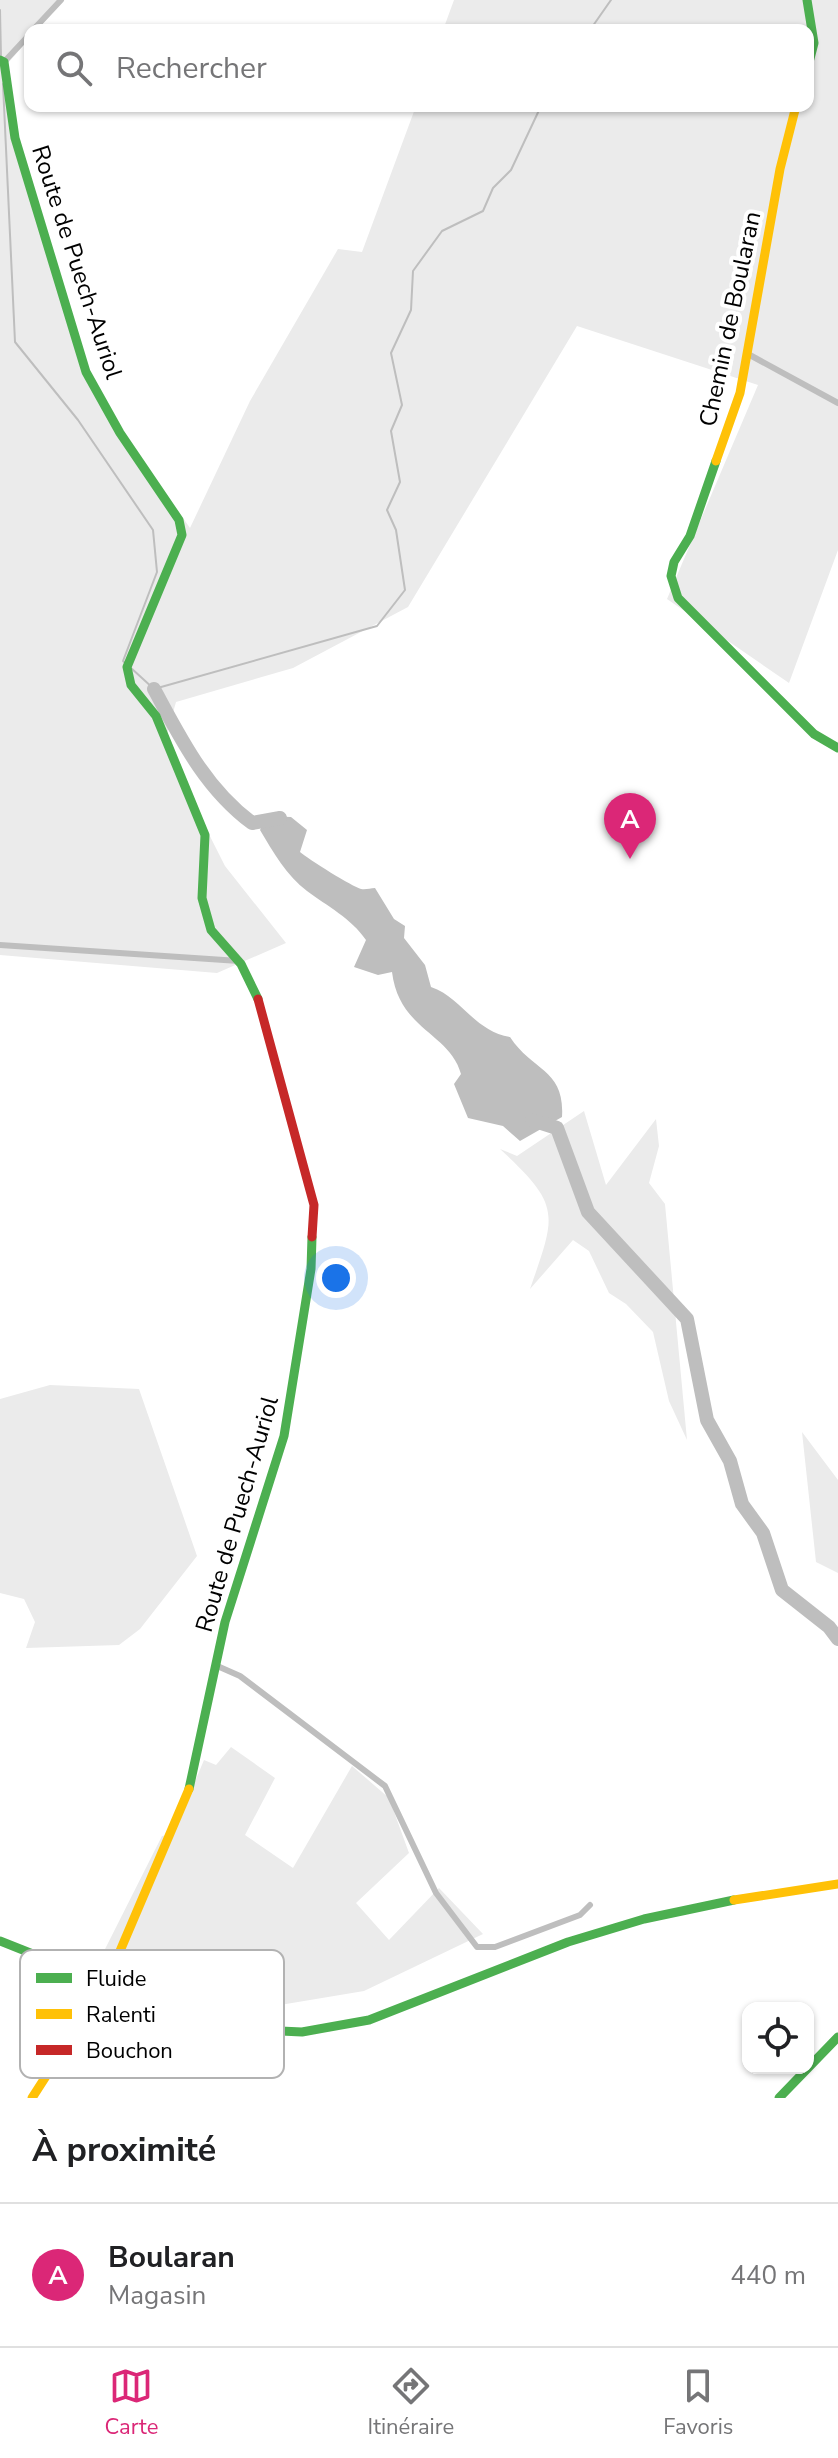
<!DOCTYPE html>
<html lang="fr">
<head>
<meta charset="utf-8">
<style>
  body { margin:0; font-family:"Nunito Sans",sans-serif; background:#f2f2f2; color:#202124 }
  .controls { position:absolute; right:24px; bottom:24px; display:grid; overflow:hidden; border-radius:16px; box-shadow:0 2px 6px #0004 }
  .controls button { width:72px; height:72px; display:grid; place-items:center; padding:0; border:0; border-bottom:2px solid #e0e0e0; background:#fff; color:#202124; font:40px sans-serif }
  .you { position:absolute; left:336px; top:1278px; width:28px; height:28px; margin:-20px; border:6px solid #fff; border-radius:50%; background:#1a73e8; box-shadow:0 0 0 12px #1a73e833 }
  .badge { display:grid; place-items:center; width:52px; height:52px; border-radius:50%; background:#db2777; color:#fff; font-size:26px; font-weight:700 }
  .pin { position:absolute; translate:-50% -66px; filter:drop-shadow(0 2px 4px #0008) }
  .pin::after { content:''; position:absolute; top:42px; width:28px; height:24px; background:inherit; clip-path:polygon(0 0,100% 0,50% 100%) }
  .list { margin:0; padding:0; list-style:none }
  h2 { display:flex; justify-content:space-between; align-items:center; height:104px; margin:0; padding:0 32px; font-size:34px }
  h2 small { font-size:26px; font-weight:400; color:#757577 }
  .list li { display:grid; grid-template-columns:52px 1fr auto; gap:24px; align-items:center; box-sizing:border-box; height:144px; padding:0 32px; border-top:2px solid #e0e0e0 }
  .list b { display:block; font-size:30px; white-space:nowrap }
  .list p { margin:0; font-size:26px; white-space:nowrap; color:#757577 }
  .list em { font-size:26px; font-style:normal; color:#757577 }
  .icon { flex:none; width:44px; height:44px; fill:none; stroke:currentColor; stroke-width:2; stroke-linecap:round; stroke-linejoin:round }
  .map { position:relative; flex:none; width:838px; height:2098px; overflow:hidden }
  .search { position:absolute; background:#fff; box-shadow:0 2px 6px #0004; left:24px; right:24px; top:24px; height:88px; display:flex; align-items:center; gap:20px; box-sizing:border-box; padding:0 28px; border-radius:16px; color:#757577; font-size:30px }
  .sheet { height:248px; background:#fff }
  nav { display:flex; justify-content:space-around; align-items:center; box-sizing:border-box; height:112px; border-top:2px solid #e0e0e0; background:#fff; font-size:22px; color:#757577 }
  nav a { display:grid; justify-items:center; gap:4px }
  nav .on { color:#db2777 }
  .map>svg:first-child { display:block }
</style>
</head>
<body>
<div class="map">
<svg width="838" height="2098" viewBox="0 0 838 2098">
  <rect width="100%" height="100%" fill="#fff"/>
  <path fill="#ebebeb" d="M 0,0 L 64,0 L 37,30 L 30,30 L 30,38 L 8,63 L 19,137 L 89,372 L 122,430 L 190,528 L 250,401 L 338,249 L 362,252 L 416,106 L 808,106 L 808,30 L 443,30 L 454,0 L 838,0 L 838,550 L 789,683 L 667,599 L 758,385 L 577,326 L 408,607 L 293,668 L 176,702 L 164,745 L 225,866 L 286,943 L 217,973 L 0,955 Z
    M 584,1111 L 606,1185 L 656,1119 L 659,1146 L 649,1183 L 665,1204 L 687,1440 L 669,1401 L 653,1332 L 626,1304 L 609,1293 L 589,1251 L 573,1240 L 530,1289 C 556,1214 562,1206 500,1149 L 517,1156 Z
    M 50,1385 L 139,1389 L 197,1556 L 140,1629 L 119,1645 L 26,1648 L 35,1622 L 24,1599 L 0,1593 L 0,1399 Z
    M 802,1432 L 838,1480 L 838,1573 L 816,1562 Z
    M 231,1747 L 275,1778 L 245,1835 L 293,1868 L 352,1766 L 389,1798 L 409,1853 L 356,1903 L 389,1940 L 439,1888 L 483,1934 L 364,1991 L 262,2008 L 195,2006 L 99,1961 L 162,1836 L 173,1834 L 204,1760 L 216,1765 Z"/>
  <path fill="#bebebe" d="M 267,816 L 291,817 L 307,830 L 300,852 C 308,859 353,887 361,889 C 366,890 370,888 375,888 L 394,919 L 405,926 L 404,938 L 425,965 L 431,987 C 461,997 474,1031 510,1037 C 533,1072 565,1069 562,1117 L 520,1141 L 503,1126 L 468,1118 L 454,1084 L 461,1074 C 450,1033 399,1030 392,972 L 378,975 L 354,967 L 366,940 C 351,918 327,906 307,891 C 287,876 273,852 260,830 Z"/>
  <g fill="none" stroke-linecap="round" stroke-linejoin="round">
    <path stroke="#bebebe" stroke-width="2" d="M 0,10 L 1,57
      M 590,30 L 611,0
      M 3,84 L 15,342 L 78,420 L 153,530 L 157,572 L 123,661 L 126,664
      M 131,668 L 154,689 L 377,626 L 405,590 L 396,530 L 387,510 L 400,482 L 391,431 L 402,405 L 391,353 L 411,310 L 413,271 L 442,231 L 483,211 L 493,188 L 511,170 L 541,106"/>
    <path stroke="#bebebe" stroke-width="14" d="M 154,689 C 181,739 205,788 252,823 L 280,818
      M 532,1120 L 557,1128 L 588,1212 L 687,1319 L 707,1420 L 730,1461 L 742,1504 L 763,1533 L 782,1590 L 829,1627 L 838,1639"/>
    <path stroke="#bebebe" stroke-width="6" d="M 33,30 L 61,0
      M 4,62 L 30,34
      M 748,354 L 838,403
      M 0,945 L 239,961
      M 215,1665 L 240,1676 L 385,1786 L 436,1893 L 477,1947 L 495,1947 L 580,1915 L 590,1905
      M 102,1971 L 117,1954"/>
    <path stroke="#4caf50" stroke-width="9" d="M 807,0 L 814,43 L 808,66
      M 0,60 L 4,62 L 15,138 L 86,372 L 120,433 L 179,520 L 182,535 L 127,667 L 131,685 L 156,716 L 205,835 L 202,898 L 211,930 L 241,964 L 258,999
      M 716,461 L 690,536 L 674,562 L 671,576 L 678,598 L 814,734 L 838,748
      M 189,1789 L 225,1622 L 284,1436 L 311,1269 L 312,1237
      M 0,1941 L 68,1968 L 103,1997 L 145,2002 L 238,2029 L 302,2032 L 369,2020 L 568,1942 L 644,1919 L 734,1900
      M 93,1986 L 96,1975 L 107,1971 L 141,1997
      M 779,2098 L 838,2037"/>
    <path stroke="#ffc107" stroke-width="9" d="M 716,461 L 740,393 L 780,169 L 796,106
      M 734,1900 L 838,1884
      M 116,1976 L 120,1951 L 189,1789
      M 32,2098 L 79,2025 L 94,1990"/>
    <path stroke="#c62828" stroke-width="9" d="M 258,999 L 314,1205 L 312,1237"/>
  </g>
  <g text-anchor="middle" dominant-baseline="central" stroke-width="8" stroke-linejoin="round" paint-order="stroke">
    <g font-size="24" fill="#000" stroke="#fff">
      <text transform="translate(77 262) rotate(72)">Route de Puech-Auriol</text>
      <text transform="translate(730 319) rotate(-78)">Chemin de Boularan</text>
      <text transform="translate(237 1514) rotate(-74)">Route de Puech-Auriol</text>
    </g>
  </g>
  <rect x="20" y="1950" width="264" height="128" rx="12" fill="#fff" stroke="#b2b2b2" stroke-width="2"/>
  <rect x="36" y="1973" width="36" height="10" fill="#4caf50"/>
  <rect x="36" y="2009" width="36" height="10" fill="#ffc107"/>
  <rect x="36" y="2045" width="36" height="10" fill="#c62828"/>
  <g font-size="22" fill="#000">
    <text x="86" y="1986">Fluide</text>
    <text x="86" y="2022">Ralenti</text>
    <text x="86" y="2058">Bouchon</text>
  </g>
</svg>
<div class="controls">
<button><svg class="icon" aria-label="locate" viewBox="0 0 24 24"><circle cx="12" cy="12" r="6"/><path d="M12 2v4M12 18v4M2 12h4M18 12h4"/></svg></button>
</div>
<div class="you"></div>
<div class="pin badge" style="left:630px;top:859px">A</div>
<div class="search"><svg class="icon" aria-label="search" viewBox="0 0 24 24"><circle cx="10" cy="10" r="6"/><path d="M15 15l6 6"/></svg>Rechercher</div>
</div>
<section class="sheet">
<h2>À proximité<small></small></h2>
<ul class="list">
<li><span class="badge">A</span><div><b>Boularan</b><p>Magasin</p></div><em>440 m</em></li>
</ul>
</section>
<nav>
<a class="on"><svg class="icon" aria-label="map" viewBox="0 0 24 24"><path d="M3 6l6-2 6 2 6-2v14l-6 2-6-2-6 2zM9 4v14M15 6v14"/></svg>Carte</a>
<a><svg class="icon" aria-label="directions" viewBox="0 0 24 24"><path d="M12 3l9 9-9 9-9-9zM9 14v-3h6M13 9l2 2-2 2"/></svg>Itinéraire</a>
<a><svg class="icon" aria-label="saved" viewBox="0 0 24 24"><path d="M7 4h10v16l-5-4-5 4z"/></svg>Favoris</a>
</nav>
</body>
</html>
